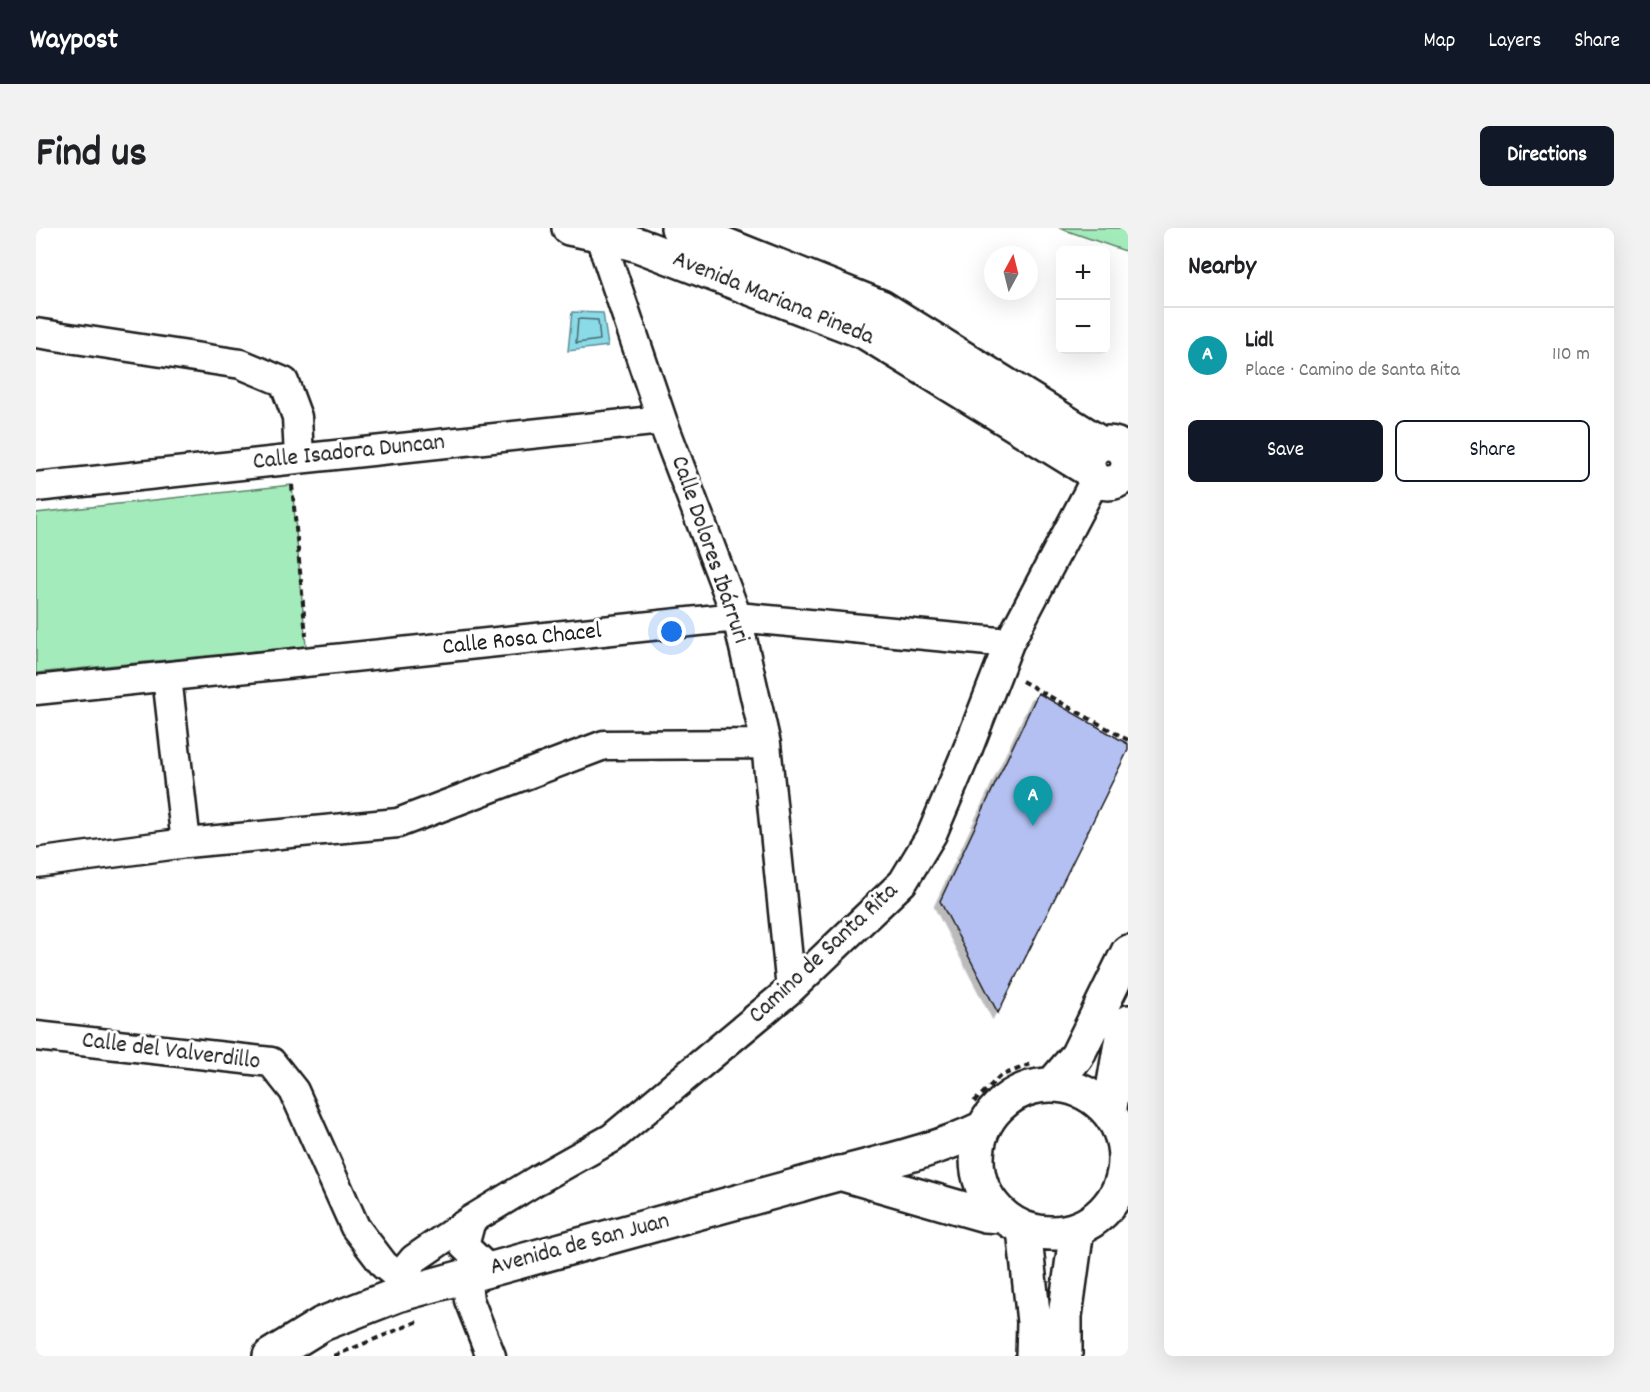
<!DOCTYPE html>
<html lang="en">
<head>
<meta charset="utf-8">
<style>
  body { margin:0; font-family:Dekko,sans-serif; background:#f2f2f2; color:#202124 }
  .controls { position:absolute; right:18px; top:18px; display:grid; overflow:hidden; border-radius:9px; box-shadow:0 6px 24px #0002 }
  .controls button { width:54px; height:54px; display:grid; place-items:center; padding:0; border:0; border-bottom:2px solid #e0e0e0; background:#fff; color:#202124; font:30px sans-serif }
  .compass { position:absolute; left:948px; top:18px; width:54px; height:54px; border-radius:50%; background:#fff; box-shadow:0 6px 24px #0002; rotate:7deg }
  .you { position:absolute; left:636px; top:404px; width:21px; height:21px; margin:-15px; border:4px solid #fff; border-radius:50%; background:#1a73e8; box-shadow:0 0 0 9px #1a73e833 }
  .badge { display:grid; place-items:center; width:39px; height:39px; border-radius:50%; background:#111827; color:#fff; font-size:20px; font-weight:700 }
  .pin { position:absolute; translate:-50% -50px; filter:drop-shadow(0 2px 3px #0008) }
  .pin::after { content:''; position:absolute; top:32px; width:21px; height:18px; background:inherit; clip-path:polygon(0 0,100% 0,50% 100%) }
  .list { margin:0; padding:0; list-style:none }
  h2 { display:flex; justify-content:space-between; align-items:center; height:78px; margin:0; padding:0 24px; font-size:26px }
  h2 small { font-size:20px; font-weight:400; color:#757577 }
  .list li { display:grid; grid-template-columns:39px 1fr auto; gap:18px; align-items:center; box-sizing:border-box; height:96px; padding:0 24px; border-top:2px solid #e0e0e0 }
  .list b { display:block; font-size:22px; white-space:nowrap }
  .list p { margin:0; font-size:20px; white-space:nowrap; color:#757577 }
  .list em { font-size:20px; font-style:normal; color:#757577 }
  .actions { display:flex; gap:12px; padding:18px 24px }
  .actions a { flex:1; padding:14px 0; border:2px solid #111827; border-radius:9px; text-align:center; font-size:21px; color:#111827 }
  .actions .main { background:#111827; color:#fff }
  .map { position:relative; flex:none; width:1092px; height:1128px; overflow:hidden; border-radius:9px }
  header { display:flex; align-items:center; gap:36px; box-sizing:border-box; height:84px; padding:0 30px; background:#111827; color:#fff }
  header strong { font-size:28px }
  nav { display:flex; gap:33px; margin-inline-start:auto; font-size:21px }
  .intro { display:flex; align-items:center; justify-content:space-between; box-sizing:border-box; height:144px; padding:0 36px }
  h1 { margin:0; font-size:42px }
  .button { padding:15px 27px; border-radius:9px; background:#111827; color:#fff; font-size:21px; font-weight:700 }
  main { display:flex; gap:36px; padding:0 36px }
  aside { flex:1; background:#fff; border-radius:9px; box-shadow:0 6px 24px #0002 }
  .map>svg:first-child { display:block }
</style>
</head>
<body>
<header>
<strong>Waypost</strong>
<nav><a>Map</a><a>Layers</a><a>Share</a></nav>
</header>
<div class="intro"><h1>Find us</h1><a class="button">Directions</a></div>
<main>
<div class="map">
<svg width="1092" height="1128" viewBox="0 0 1092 1128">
  <defs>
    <filter id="shadow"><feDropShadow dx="-5.5" dy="5.5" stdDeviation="0" flood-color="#0004"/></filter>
  </defs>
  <rect width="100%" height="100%" fill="#fff"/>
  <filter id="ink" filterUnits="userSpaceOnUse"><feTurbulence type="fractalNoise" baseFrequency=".0167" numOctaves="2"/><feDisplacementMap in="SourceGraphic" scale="12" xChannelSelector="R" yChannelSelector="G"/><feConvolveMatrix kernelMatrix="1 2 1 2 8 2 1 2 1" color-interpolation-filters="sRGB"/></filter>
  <g filter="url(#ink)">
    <path fill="#a3ebba" stroke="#60846b" stroke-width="1.5" d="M 1023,0 L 1092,0 L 1092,24 Z
      M 256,257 L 270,418 L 0,445 L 0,285 Z"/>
    <path fill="#8bdae8" stroke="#5f8e96" stroke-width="1.5" d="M 536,84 L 567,85 L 572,118 L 532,123 Z"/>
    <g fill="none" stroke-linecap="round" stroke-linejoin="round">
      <path stroke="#48686e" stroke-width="1.5" d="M 542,91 L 562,92 L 564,112 L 540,115 Z"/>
    </g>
    <path fill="#b3c0f1" stroke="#1c1c1c" stroke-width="1.5" filter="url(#shadow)" d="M 1002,465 L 1092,516 L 1092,522 L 962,785 L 904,673 Z"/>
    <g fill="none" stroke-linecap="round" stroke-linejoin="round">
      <defs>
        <path id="street" d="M 561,0 L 626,192 L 701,389 L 730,516 L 755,761
          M 0,105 L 205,136 L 248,154 L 261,189 L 263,230
          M 0,259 L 626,192
          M 131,449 L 150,615
          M 0,462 L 701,389 L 973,415
          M 0,635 L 150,615 L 362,595 L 568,517 L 730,516
          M 0,808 L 235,834 L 258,863 L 319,999 L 348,1037 L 363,1049
          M 435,992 L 428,1018 L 453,1042
          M 430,1048 L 433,1072 L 455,1128
          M 361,1067 L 363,1049 L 378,1031 L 435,992 L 501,952 L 576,910 L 755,761 L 867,654 L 896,606 L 931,523 L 973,415 L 1060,250"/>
        <path id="secondary" d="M 533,0 L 563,6 L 602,17 L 829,104 L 1053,242
          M 642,0 L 667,8 L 845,79 L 1065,216
          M1052 235a20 20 0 1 1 40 0a20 20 0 1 1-40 0Z
          M941 931a74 74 0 1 1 148 0a74 74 0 1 1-148 0Z
          M 1016,857 L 1041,828 L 1092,724
          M 1073,885 L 1087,803 L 1092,794
          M 803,945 L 949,987 L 966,988
          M 988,1001 L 998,1094 L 997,1128
          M 234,1128 L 286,1096 L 361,1067 L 763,957 C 824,938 889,928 947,900
          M 1029,1128 L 1029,1088 L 1041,1001"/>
      </defs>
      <use href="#street" stroke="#1c1c1c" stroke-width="33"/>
      <use href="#secondary" stroke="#1c1c1c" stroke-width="38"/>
      <path stroke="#1c1c1c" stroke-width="4" stroke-dasharray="6 4.5" stroke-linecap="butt" d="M 256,257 L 270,408
        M 986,453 L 1092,512
        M 938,874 L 964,848 L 995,836
        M 298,1128 L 383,1093"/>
      <use href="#street" stroke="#fff" stroke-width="28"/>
      <use href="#secondary" stroke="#fff" stroke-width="33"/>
    </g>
  </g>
  <g text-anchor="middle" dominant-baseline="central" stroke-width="6" stroke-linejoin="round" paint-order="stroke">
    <g font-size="24" fill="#1c1c1c" stroke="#fff">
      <text transform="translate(737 71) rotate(22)">Avenida Mariana Pineda</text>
      <text transform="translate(313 225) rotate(-6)">Calle Isadora Duncan</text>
      <text transform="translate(673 322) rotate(71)">Calle Dolores Ibárruri</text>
      <text transform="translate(486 412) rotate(-6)">Calle Rosa Chacel</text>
      <text transform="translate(788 726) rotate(-43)">Camino de Santa Rita</text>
      <text transform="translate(135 824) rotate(7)">Calle del Valverdillo</text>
      <text transform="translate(544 1017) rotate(-15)">Avenida de San Juan</text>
    </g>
  </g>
</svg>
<div class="controls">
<button>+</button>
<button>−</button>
</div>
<svg class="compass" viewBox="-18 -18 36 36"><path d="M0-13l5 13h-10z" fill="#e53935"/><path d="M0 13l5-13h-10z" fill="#757577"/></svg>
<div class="you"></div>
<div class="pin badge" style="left:997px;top:598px;background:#0f9aa8">A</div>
</div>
<aside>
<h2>Nearby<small></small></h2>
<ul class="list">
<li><span class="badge" style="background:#0f9aa8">A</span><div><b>Lidl</b><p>Place · Camino de Santa Rita</p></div><em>110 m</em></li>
</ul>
<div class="actions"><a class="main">Save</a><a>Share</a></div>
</aside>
</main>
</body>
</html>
